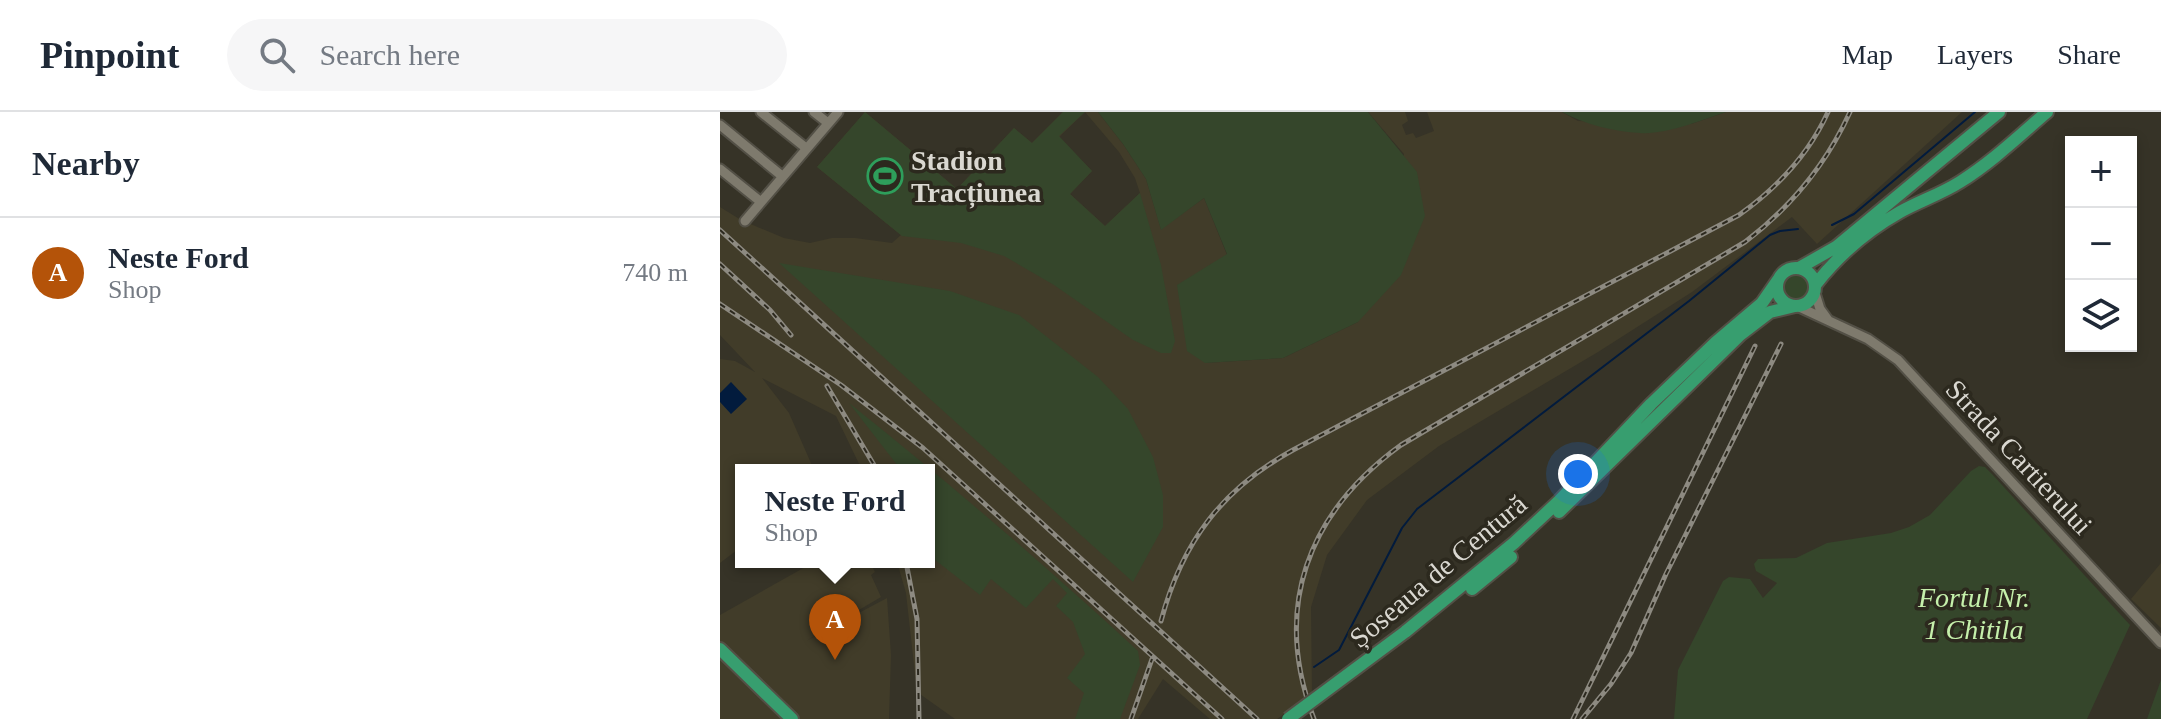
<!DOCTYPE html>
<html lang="en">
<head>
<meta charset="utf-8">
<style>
  body { margin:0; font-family:"Times New Roman",serif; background:#f6f6f7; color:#1f2937 }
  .controls { position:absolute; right:24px; top:24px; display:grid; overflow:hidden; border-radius:0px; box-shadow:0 4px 12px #0003 }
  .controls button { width:72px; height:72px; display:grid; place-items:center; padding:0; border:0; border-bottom:2px solid #e0e1e3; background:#fff; color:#1f2937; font:40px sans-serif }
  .you { position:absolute; left:858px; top:362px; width:28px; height:28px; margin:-20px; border:6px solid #fff; border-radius:50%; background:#1a73e8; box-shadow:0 0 0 12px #1a73e833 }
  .badge { display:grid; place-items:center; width:52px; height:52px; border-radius:50%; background:#b45309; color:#fff; font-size:26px; font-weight:700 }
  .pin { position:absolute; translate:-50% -66px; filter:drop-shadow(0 2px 4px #0008) }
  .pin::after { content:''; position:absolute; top:42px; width:28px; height:24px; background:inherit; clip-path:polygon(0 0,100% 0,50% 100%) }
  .popup { position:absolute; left:15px; top:352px; width:200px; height:104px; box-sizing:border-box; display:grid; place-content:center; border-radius:0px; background:#fff; filter:drop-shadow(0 2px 6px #0005); font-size:26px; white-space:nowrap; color:#747a83 }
  .popup b { font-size:30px; color:#1f2937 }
  .popup::after { content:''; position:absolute; left:50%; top:100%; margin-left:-16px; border:16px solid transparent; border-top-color:#fff }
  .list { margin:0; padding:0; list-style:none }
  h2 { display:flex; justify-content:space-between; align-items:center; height:104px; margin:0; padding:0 32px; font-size:34px }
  h2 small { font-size:26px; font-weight:400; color:#747a83 }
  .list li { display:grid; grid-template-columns:52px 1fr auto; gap:24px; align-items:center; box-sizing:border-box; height:112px; padding:0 32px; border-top:2px solid #e0e1e3 }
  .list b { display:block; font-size:30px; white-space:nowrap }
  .list p { margin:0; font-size:26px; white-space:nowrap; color:#747a83 }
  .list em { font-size:26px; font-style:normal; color:#747a83 }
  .icon { flex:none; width:44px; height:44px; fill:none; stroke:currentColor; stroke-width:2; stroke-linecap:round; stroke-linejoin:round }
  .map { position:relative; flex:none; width:1441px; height:607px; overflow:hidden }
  header { display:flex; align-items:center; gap:48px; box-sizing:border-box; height:112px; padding:0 40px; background:#fff; border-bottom:2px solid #e0e1e3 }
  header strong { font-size:38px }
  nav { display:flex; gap:44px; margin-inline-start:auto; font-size:28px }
  .search { width:560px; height:72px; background:#f6f6f7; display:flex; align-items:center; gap:20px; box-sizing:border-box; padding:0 28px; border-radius:44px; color:#747a83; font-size:30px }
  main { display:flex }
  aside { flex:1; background:#fff }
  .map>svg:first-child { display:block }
</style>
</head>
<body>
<header>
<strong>Pinpoint</strong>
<div class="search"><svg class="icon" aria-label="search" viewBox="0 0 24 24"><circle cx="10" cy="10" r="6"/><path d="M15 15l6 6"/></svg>Search here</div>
<nav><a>Map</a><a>Layers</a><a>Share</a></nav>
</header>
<main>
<aside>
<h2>Nearby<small></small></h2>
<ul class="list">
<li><span class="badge">A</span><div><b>Neste Ford</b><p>Shop</p></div><em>740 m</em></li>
</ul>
</aside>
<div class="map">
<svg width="1441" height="607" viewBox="0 0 1441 607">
  <rect width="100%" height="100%" fill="#363327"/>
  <path fill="#413c29" d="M 145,0 L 237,77 L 294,16 L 312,31 L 343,0 L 365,0 L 339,25 L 372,59 L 350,82 L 385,114 L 420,81 L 415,66 L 399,40 L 365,0 L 378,0 L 403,32 L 426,67 L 441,117 L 484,86 L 507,143 L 485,251 L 563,246 L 638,210 L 684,42 L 648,0 L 685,0 L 688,9 L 682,13 L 686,23 L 693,21 L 696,26 L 714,19 L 707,0 L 842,0 L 858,9 L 971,12 L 1006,0 L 1242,0 L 1097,132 L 1072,105 L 972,180 L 878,240 L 719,334 L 647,388 L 607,443 L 591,495 L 592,583 L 557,607 L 490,607 L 443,567 L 418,607 L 235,607 L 197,580 L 186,481 L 177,450 L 209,450 L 209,358 L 142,358 L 116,304 L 42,266 L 69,301 L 94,358 L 21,358 L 21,435 L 0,451 L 0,247 L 15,249 L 35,260 L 0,223 L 0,95 L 21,108 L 64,126 L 90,131 L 112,126 L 135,126 L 172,131 L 181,123 L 97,55 Z
    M 94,450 L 150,450 L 155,460 L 151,463 L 161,485 L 86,529 L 167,486 L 171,543 L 169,607 L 0,607 L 0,503 Z
    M 1441,451 L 1441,516 L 1411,487 Z"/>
  <path fill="#35462b" d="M 145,0 L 237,77 L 294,16 L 312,31 L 343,0 L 365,0 L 339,24 L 372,59 L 350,82 L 385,114 L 420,81 L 441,153 L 455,229 L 451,241 L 441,241 L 413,228 L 334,173 L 284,144 L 241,131 L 182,124 L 97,55 Z
    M 378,0 L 648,0 L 697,60 L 705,104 L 681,163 L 638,210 L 563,246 L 485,251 L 467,239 L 457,173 L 507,142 L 484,86 L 441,118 L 426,67 L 403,32 Z
    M 842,0 L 1006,0 C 982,8 945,23 920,21 C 895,20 864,12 842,0 Z
    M 59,151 L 230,179 L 299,203 L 378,265 L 408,297 L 433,345 L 443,383 L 443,415 L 413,470 Z
    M1063 175a13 13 0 1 1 26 0a13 13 0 1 1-26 0Z
    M 129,291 C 228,370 325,453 418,539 L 420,553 L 400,607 L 355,607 L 364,581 L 347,566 L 365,542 L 353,510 L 336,494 L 347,481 L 333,467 L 306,496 L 271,467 L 260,483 L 210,444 L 209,358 L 181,358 Z
    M 1259,354 L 1265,355 L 1272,362 L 1410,513 L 1367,607 L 954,607 L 958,558 L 1003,469 L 1009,465 L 1030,467 L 1043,486 L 1057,471 L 1036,459 L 1034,452 L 1038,447 L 1076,446 L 1107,431 L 1171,421 L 1189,415 L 1210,403 L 1251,359 Z
    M 1441,568 L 1441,607 L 1426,607 L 1427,607 Z"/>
  <path fill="#021b3d" d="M 11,270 L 27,287 L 11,302 L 0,290 L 0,281 Z"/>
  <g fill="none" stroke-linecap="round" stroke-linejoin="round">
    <path stroke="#021b3d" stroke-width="2" d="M 1112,113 L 1134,102 L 1255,0
      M 594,555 L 619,538 L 682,416 L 697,397 L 969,189 L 1050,123 L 1060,119 L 1078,117"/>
    <defs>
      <path id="minor" d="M 41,0 L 86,36
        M 94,0 L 108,11
        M 0,13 L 62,64
        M 0,57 L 41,90
        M 25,109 L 118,0
        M 1095,181 L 1100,197 L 1108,208
        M 1077,194 L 1148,227 L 1178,248 L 1441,531"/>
      <path id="major" d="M1057 175a19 19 0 1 1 38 0a19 19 0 1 1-38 0Z
        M 1079,156 L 1116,135 L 1279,0
        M 1096,172 C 1118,144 1148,118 1180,100 C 1200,89 1221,82 1240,70 C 1272,50 1299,24 1327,0
        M 839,400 L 1020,223 L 1050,200 L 1075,194
        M 752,477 L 791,445
        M 685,520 L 794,431 L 839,389 L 931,292 L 996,230 L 1042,191 L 1058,168
        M 0,537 L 72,607"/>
    </defs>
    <use href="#minor" stroke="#535046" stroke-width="13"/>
    <use href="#major" stroke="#535046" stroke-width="16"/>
    <use href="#minor" stroke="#7e7a6d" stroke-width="9"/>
    <use href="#major" stroke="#379e6f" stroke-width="12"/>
    <defs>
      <path id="rail" d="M 0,118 L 537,607
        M 0,152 L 50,198 L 71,223
        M 0,192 L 121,273 L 203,336 L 502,607
        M 107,274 L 157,358
        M 186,450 L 197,507 L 199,607
        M 441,509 C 462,430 502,377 573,338 L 1019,103 C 1057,76 1089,42 1108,0
        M 411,607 L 432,547
        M 594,607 C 552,496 587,401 681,333 L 1025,130 C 1071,95 1106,53 1130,0
        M 853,607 L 1035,234
        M 862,607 L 891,572 L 911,541 L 946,462 L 1061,232"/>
    </defs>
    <use href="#rail" stroke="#8d8a81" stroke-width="5"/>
    <use href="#rail" stroke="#2c291e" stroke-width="2" stroke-dasharray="6" stroke-linecap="butt"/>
    <defs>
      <path id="major-bridge" d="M 568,607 L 685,520"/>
    </defs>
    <use href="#major-bridge" stroke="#535046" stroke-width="16" stroke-linecap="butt"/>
    <use href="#major-bridge" stroke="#379e6f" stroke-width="12"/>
  </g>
  <defs>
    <symbol id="stadium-ring" viewBox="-11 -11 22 22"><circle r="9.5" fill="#2c291e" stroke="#2e9e5b" stroke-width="1.5"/><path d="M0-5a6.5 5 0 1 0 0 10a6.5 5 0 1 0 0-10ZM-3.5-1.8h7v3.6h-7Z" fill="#2e9e5b"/></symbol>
  </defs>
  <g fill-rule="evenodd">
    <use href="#stadium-ring" x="145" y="44" width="40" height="40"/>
  </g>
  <g text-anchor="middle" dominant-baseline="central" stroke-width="7" stroke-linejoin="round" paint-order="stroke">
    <g font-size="28" font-weight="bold" fill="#dad8d1" stroke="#2c291e" text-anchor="start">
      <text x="191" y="48">Stadion<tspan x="191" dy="32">Tracțiunea</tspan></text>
    </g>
    <g font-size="28" fill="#dad8d1" stroke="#2c291e">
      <text transform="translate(1299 345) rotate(47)">Strada Cartierului</text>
      <text transform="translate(718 459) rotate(-40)">Șoseaua de Centură</text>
    </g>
    <g font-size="28" font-style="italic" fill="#c5f0ab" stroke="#2c291e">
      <text x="1254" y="485">Fortul Nr.<tspan x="1254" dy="32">1 Chitila</tspan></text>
    </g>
  </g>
</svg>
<div class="controls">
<button>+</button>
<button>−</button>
<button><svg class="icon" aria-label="layers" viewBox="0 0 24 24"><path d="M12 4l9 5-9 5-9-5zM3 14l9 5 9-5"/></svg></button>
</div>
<div class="you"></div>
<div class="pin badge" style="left:115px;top:548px">A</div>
<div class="popup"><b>Neste Ford</b>Shop</div>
</div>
</main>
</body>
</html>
